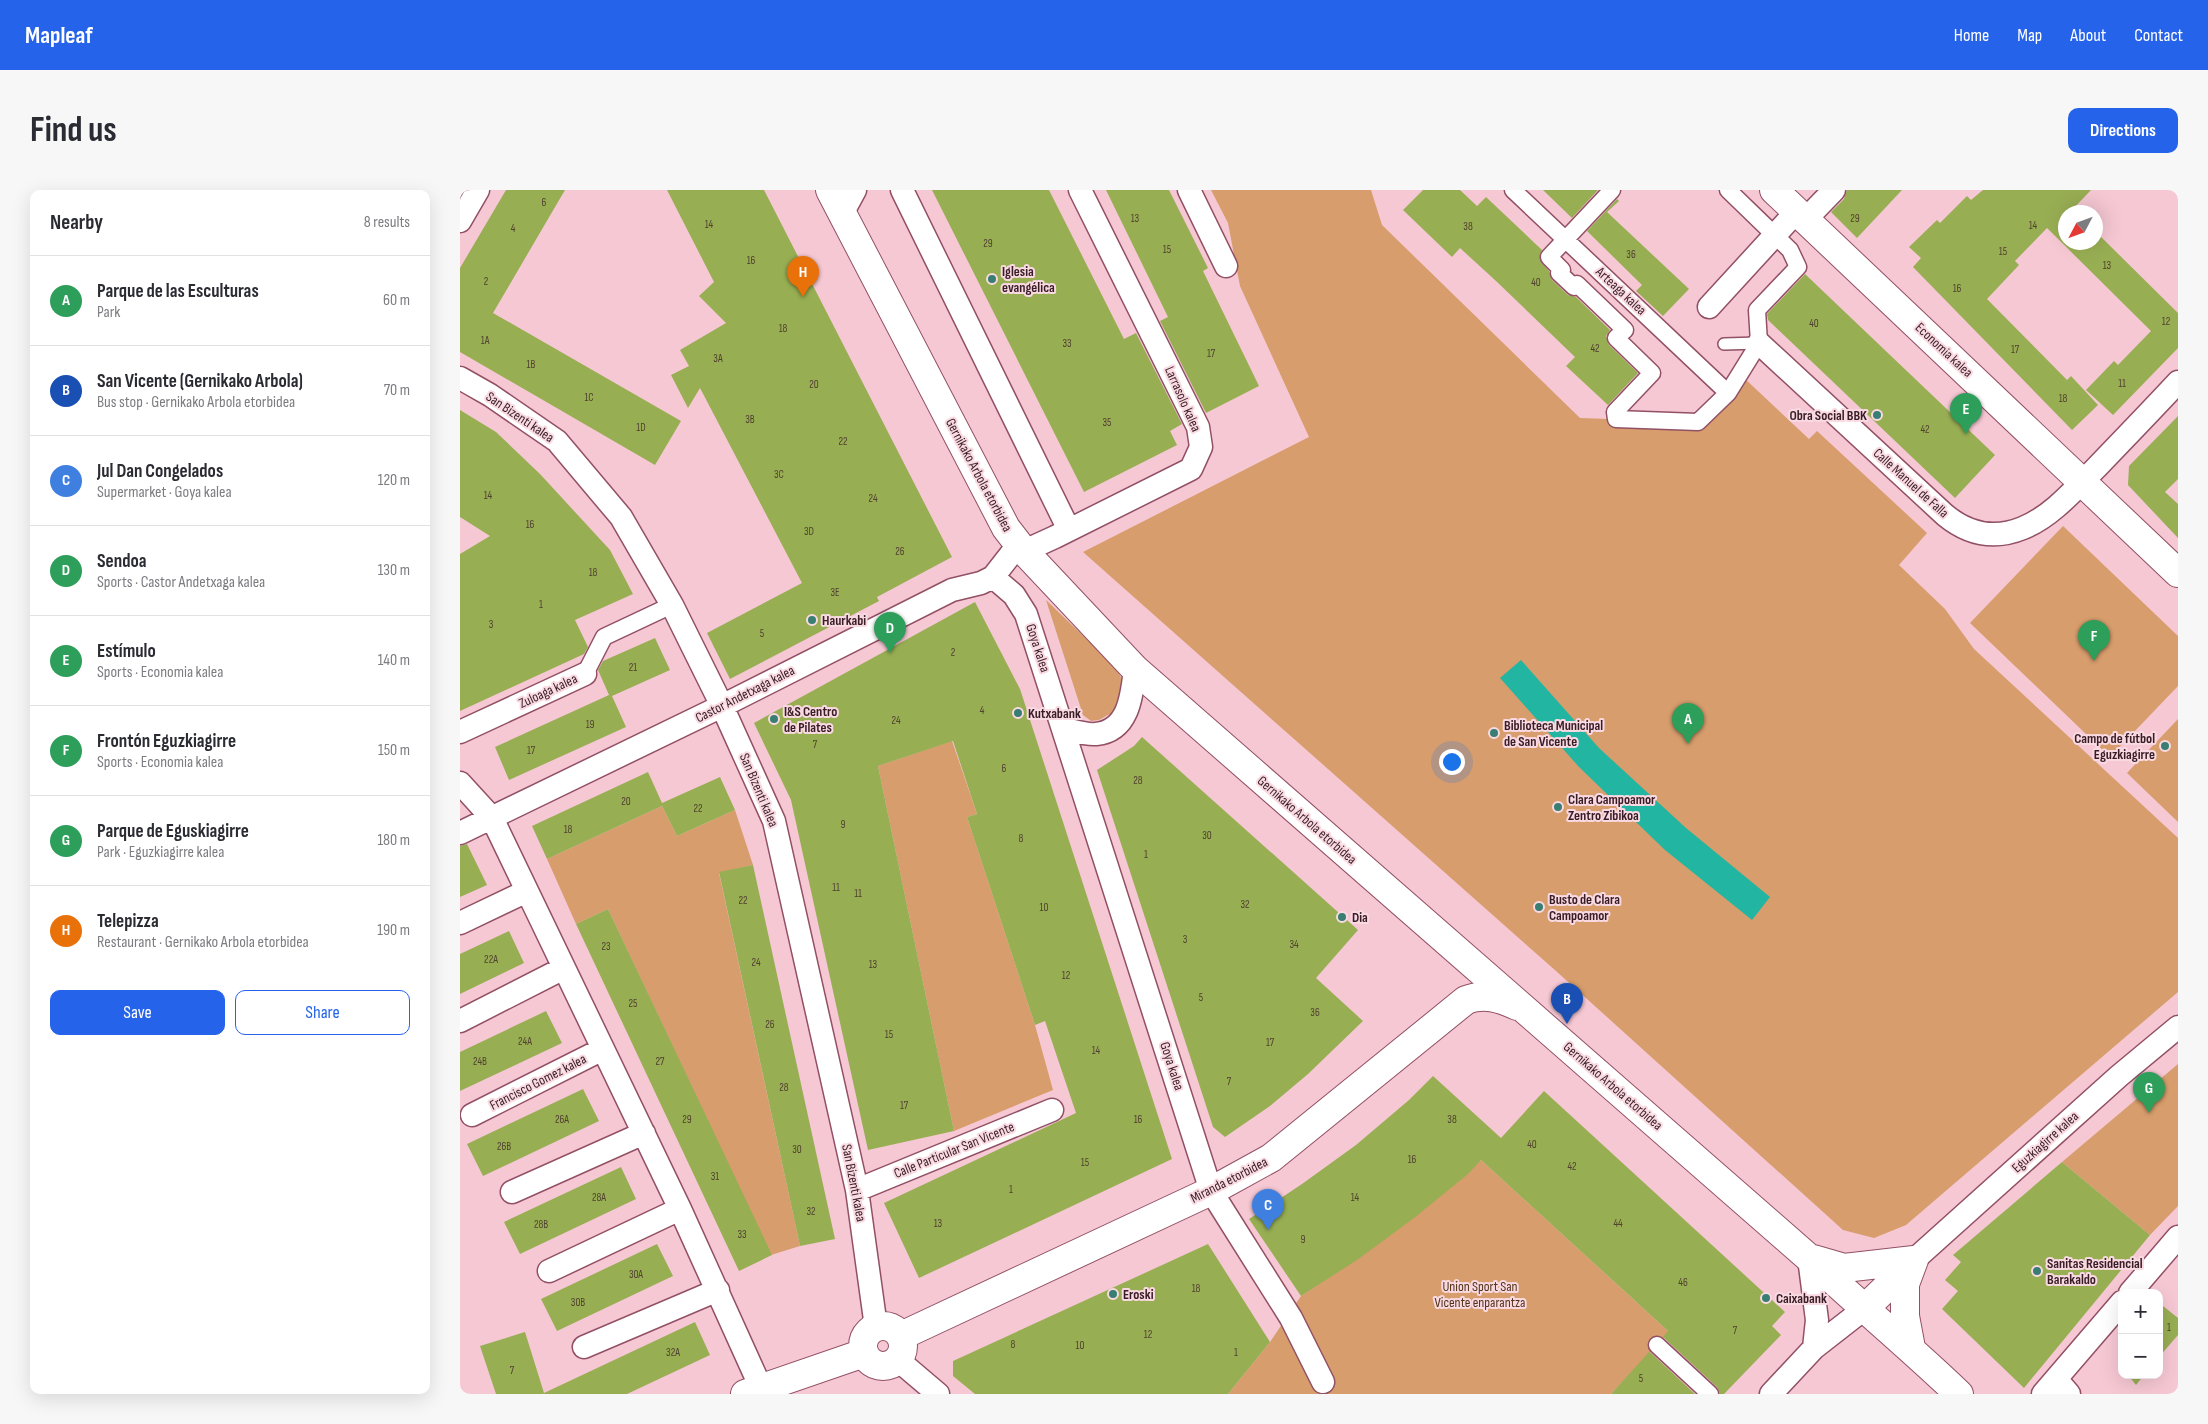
<!DOCTYPE html>
<html lang="en">
<head>
<meta charset="utf-8">
<style>
  body { margin:0; font-family:"Sofia Sans Condensed",sans-serif; background:#f7f7f7; color:#2b2b33 }
  .controls { position:absolute; right:15px; bottom:15px; display:grid; overflow:hidden; border-radius:10px; box-shadow:0 5px 20px #0002 }
  .controls button { width:45px; height:45px; display:grid; place-items:center; padding:0; border:0; border-bottom:1px solid #e1e1e2; background:#fff; color:#2b2b33; font:25px sans-serif }
  .compass { position:absolute; left:1598px; top:15px; width:45px; height:45px; border-radius:50%; background:#fff; box-shadow:0 5px 20px #0002; rotate:229deg }
  .you { position:absolute; left:991px; top:571px; width:18px; height:18px; margin:-12px; border:4px solid #fff; border-radius:50%; background:#1a73e8; box-shadow:0 0 0 8px #1a73e833 }
  .badge { display:grid; place-items:center; width:32px; height:32px; border-radius:50%; background:#2563eb; color:#fff; font-size:16px; font-weight:700 }
  .pin { position:absolute; translate:-50% -41px; filter:drop-shadow(0 1px 2px #0008) }
  .pin::after { content:''; position:absolute; top:26px; width:18px; height:15px; background:inherit; clip-path:polygon(0 0,100% 0,50% 100%) }
  .list { margin:0; padding:0; list-style:none }
  h2 { display:flex; justify-content:space-between; align-items:center; height:65px; margin:0; padding:0 20px; font-size:21px }
  h2 small { font-size:16px; font-weight:400; color:#7c7c81 }
  .list li { display:grid; grid-template-columns:32px 1fr auto; gap:15px; align-items:center; box-sizing:border-box; height:90px; padding:0 20px; border-top:1px solid #e1e1e2 }
  .list b { display:block; font-size:19px; white-space:nowrap }
  .list p { margin:0; font-size:16px; white-space:nowrap; color:#7c7c81 }
  .list em { font-size:16px; font-style:normal; color:#7c7c81 }
  .actions { display:flex; gap:10px; padding:15px 20px }
  .actions a { flex:1; padding:11px 0; border:1px solid #2563eb; border-radius:10px; text-align:center; font-size:18px; color:#2563eb }
  .actions .main { background:#2563eb; color:#fff }
  .map { position:relative; flex:none; width:1718px; height:1204px; overflow:hidden; border-radius:10px }
  header { display:flex; align-items:center; gap:30px; box-sizing:border-box; height:70px; padding:0 25px; background:#2563eb; color:#fff }
  header strong { font-size:24px }
  nav { display:flex; gap:28px; margin-inline-start:auto; font-size:18px }
  .intro { display:flex; align-items:center; justify-content:space-between; box-sizing:border-box; height:120px; padding:0 30px }
  h1 { margin:0; font-size:35px }
  .button { padding:12px 22px; border-radius:10px; background:#2563eb; color:#fff; font-size:18px; font-weight:700 }
  main { display:flex; gap:30px; padding:0 30px }
  aside { flex:1; background:#fff; border-radius:10px; box-shadow:0 5px 20px #0002 }
  .map>svg:first-child { display:block }
</style>
</head>
<body>
<header>
<strong>Mapleaf</strong>
<nav><a>Home</a><a>Map</a><a>About</a><a>Contact</a></nav>
</header>
<div class="intro"><h1>Find us</h1><a class="button">Directions</a></div>
<main>
<aside>
<h2>Nearby<small>8 results</small></h2>
<ul class="list">
<li><span class="badge" style="background:#2e9e5b">A</span><div><b>Parque de las Esculturas</b><p>Park</p></div><em>60 m</em></li>
<li><span class="badge" style="background:#1a4fb4">B</span><div><b>San Vicente (Gernikako Arbola)</b><p>Bus stop · Gernikako Arbola etorbidea</p></div><em>70 m</em></li>
<li><span class="badge" style="background:#3f7fe0">C</span><div><b>Jul Dan Congelados</b><p>Supermarket · Goya kalea</p></div><em>120 m</em></li>
<li><span class="badge" style="background:#2e9e5b">D</span><div><b>Sendoa</b><p>Sports · Castor Andetxaga kalea</p></div><em>130 m</em></li>
<li><span class="badge" style="background:#2e9e5b">E</span><div><b>Estímulo</b><p>Sports · Economia kalea</p></div><em>140 m</em></li>
<li><span class="badge" style="background:#2e9e5b">F</span><div><b>Frontón Eguzkiagirre</b><p>Sports · Economia kalea</p></div><em>150 m</em></li>
<li><span class="badge" style="background:#2e9e5b">G</span><div><b>Parque de Eguskiagirre</b><p>Park · Eguzkiagirre kalea</p></div><em>180 m</em></li>
<li><span class="badge" style="background:#e8710a">H</span><div><b>Telepizza</b><p>Restaurant · Gernikako Arbola etorbidea</p></div><em>190 m</em></li>
</ul>
<div class="actions"><a class="main">Save</a><a>Share</a></div>
</aside>
<div class="map">
<svg width="1718" height="1204" viewBox="0 0 1718 1204">
  <rect width="100%" height="100%" fill="#f6c8d4"/>
  <path fill="#d79d6c" d="M 751,0 L 911,0 L 922,35 L 1120,228 L 1238,232 L 1283,187 L 1349,249 L 1357,241 L 1467,343 L 1439,375 L 1485,419 L 1514,459 L 1718,648 L 1718,802 L 1446,1035 L 1414,1048 L 1383,1040 L 1096,781 L 623,362 L 849,247 L 780,96 L 768,33 Z
    M 1603,336 L 1718,446 L 1718,496 L 1650,567 L 1510,433 Z
    M 586,410 L 640,462 L 658,481 L 662,490 L 663,501 L 655,521 L 639,530 L 631,531 L 623,525 Z
    M 1718,529 L 1718,632 L 1667,583 Z
    M 492,551 L 517,624 L 507,627 L 575,835 L 593,900 L 494,941 L 418,576 Z
    M 202,616 L 217,646 L 275,620 L 293,675 L 259,683 L 340,1056 L 311,1065 L 148,719 L 116,734 L 87,669 Z
    M 1718,874 L 1718,1016 L 1690,1045 L 1602,972 Z
    M 1021,970 L 1209,1142 L 1151,1204 L 768,1204 L 810,1152 L 841,1106 L 897,1069 Z"/>
  <path fill="#22b5a1" d="M 1061,470 L 1139,558 L 1226,638 L 1310,707 L 1292,730 L 1205,660 L 1119,577 L 1040,488 Z"/>
  <path fill="#98ae53" d="M 46,0 L 105,0 L 33,123 L 221,231 L 195,275 L 0,162 L 0,78 Z
    M 207,0 L 304,0 L 492,367 L 417,407 L 419,411 L 270,489 L 247,443 L 342,393 L 240,198 L 228,218 L 211,185 L 229,176 L 220,160 L 266,133 L 239,106 L 254,92 Z
    M 472,0 L 589,0 L 664,149 L 676,143 L 722,234 L 710,241 L 717,255 L 624,302 Z
    M 646,0 L 709,0 L 748,78 L 743,81 L 799,196 L 746,223 L 700,131 L 708,127 Z
    M 963,0 L 1000,0 L 1017,16 L 1026,7 L 1082,60 L 1080,70 L 1089,81 L 1092,90 L 1108,105 L 1116,107 L 1150,140 L 1146,146 L 1149,155 L 1178,183 L 1148,215 L 1106,176 L 1115,167 L 1036,91 L 1000,58 L 992,67 L 943,20 Z
    M 1083,0 L 1138,0 L 1112,28 Z
    M 1387,0 L 1442,0 L 1397,48 L 1371,22 L 1384,9 Z
    M 1523,0 L 1631,0 L 1612,20 L 1615,22 L 1606,22 L 1606,52 L 1636,52 L 1636,42 L 1718,123 L 1718,158 L 1653,225 L 1626,200 L 1654,171 L 1658,175 L 1691,141 L 1587,38 L 1555,71 L 1559,75 L 1527,109 L 1607,190 L 1611,186 L 1638,215 L 1612,240 L 1453,77 L 1461,68 L 1449,57 L 1477,30 L 1480,33 L 1507,6 L 1511,10 Z
    M 1157,9 L 1159,11 L 1147,22 L 1229,99 L 1203,126 L 1176,101 L 1182,95 L 1127,41 Z
    M 1345,84 L 1535,265 L 1495,308 L 1308,130 L 1307,124 Z
    M 0,220 L 36,242 L 80,284 L 150,360 L 173,404 L 115,430 L 128,457 L 124,464 L 0,521 L 0,364 L 30,346 L 0,327 Z
    M 1718,226 L 1718,289 L 1705,302 L 1718,314 L 1718,348 L 1668,295 L 1669,276 Z
    M 515,412 L 560,499 L 712,969 L 459,1088 L 424,1013 L 616,923 L 585,831 L 575,835 L 507,627 L 517,624 L 493,551 L 418,576 L 494,941 L 408,960 L 331,610 L 294,533 Z
    M 195,448 L 210,480 L 152,506 L 166,537 L 49,590 L 35,557 L 149,505 L 138,480 L 143,471 Z
    M 682,547 L 898,740 L 856,788 L 903,831 L 848,884 L 810,916 L 765,947 L 753,937 L 637,580 L 674,556 Z
    M 188,582 L 202,613 L 260,587 L 275,620 L 217,646 L 202,616 L 87,669 L 72,636 Z
    M 7,654 L 27,695 L 0,707 L 0,656 Z
    M 293,675 L 375,1049 L 340,1056 L 259,682 Z
    M 148,719 L 312,1065 L 279,1081 L 116,734 Z
    M 49,741 L 64,773 L 0,804 L 0,764 Z
    M 86,821 L 102,853 L 0,901 L 0,862 Z
    M 973,886 L 1041,948 L 1084,901 L 1325,1122 L 1312,1136 L 1321,1145 L 1264,1204 L 1260,1204 L 1257,1197 L 1203,1147 L 1208,1141 L 1021,970 L 1008,984 L 954,1028 L 897,1070 L 841,1106 L 789,1029 L 842,994 L 896,955 L 949,910 Z
    M 123,899 L 139,931 L 23,986 L 7,954 Z
    M 1602,972 L 1690,1045 L 1564,1198 L 1482,1119 L 1498,1101 L 1485,1090 L 1501,1072 L 1493,1065 Z
    M 161,977 L 176,1009 L 60,1064 L 44,1032 Z
    M 197,1054 L 213,1086 L 97,1141 L 81,1109 Z
    M 748,1054 L 810,1152 L 768,1204 L 515,1204 L 493,1186 L 493,1171 Z
    M 1703,1116 L 1718,1128 L 1718,1145 L 1699,1167 L 1699,1120 Z
    M 235,1132 L 250,1165 L 167,1204 L 36,1204 L 20,1156 L 65,1142 L 84,1203 Z
    M 1190,1161 L 1190,1162 L 1235,1204 L 1151,1204 Z
    M 1668,1185 L 1684,1185 L 1676,1195 Z"/>
  <g fill="none" stroke-linecap="round" stroke-linejoin="round">
    <defs>
      <path id="service" d="M 1264,154 L 1299,153"/>
      <path id="pedestrian" d="M 1053,0 L 1268,203
        M 1152,0 L 1089,67 L 1102,80 L 1099,83 L 1114,97 L 1117,94 L 1165,140 L 1156,148 L 1192,183 L 1155,222 L 1156,229 L 1238,232 L 1268,203 L 1299,153 L 1297,120 L 1338,77 L 1330,60 L 1268,0
        M 125,484 L 144,447 L 212,415
        M 1197,1155 L 1250,1204"/>
      <path id="minor" d="M 442,0 L 609,340
        M 729,0 L 766,76
        M 382,24 L 395,0
        M 1345,30 L 1374,0
        M 0,31 L 18,0
        M 1249,117 L 1337,21
        M 1299,153 L 1485,325 C 1508,344 1534,350 1563,338 C 1591,327 1615,299 1636,278 C 1663,250 1691,221 1718,192
        M 0,188 L 30,205 L 97,251 L 161,327 L 212,415 L 262,516 L 314,631 L 397,1000 L 416,1137
        M 533,387 L 554,405 L 566,424 L 751,1001 L 831,1128 L 863,1192
        M 605,539 C 614,541 627,545 636,544 C 669,541 672,505 675,479
        M 0,542 L 125,484
        M 0,593 L 32,628 L 220,1019 L 301,1198
        M 0,643 L 262,516 L 492,400 L 521,393 L 533,387 L 551,364 L 571,358 L 595,347 L 731,279 L 741,257 L 738,237 L 620,0
        M 0,733 L 67,701
        M 0,831 L 104,778
        M 12,925 L 143,859
        M 397,1000 L 592,920
        M 52,1002 L 184,943
        M 1349,1068 L 1357,1130 L 1354,1158
        M 1454,1070 L 1659,886 L 1718,837
        M 89,1081 L 220,1019
        M 1670,1103 L 1718,1047
        M 124,1157 L 258,1100
        M 438,1170 L 478,1204
        M 1596,1189 L 1609,1204
        M 1311,1204 L 1354,1158 L 1404,1119
        M 1583,1204 L 1662,1112"/>
      <path id="tertiary" d="M 370,0 L 546,338 L 563,360 L 675,479 L 1349,1068 C 1398,1114 1450,1157 1499,1204
        M 1314,0 L 1718,383
        M 1353,1069 L 1384,1078 L 1454,1070
        M 1404,1119 L 1452,1073
        M403 1156a20 20 0 1 1 40 0a20 20 0 1 1-40 0Z
        M 441,1146 L 751,1001 L 811,968 L 1006,810 C 1024,803 1040,808 1057,816
        M 1451,1158 L 1445,1126 L 1445,1094 L 1454,1070
        M 285,1204 L 404,1163"/>
    </defs>
    <use href="#service" stroke="#925065" stroke-width="14"/>
    <use href="#pedestrian" stroke="#925065" stroke-width="19"/>
    <use href="#minor" stroke="#925065" stroke-width="25"/>
    <use href="#tertiary" stroke="#925065" stroke-width="30"/>
    <use href="#service" stroke="#fff" stroke-width="11"/>
    <use href="#pedestrian" stroke="#fff" stroke-width="16"/>
    <use href="#minor" stroke="#fff" stroke-width="22"/>
    <use href="#tertiary" stroke="#fff" stroke-width="28"/>
  </g>
  <g fill="#397e72" stroke="#f9dae2" stroke-width="2">
    <circle cx="532" cy="89" r="5"/>
    <circle cx="1417" cy="225" r="5"/>
    <circle cx="352" cy="430" r="5"/>
    <circle cx="558" cy="523" r="5"/>
    <circle cx="314" cy="529" r="5"/>
    <circle cx="1034" cy="543" r="5"/>
    <circle cx="1705" cy="556" r="5"/>
    <circle cx="1098" cy="617" r="5"/>
    <circle cx="1079" cy="717" r="5"/>
    <circle cx="882" cy="727" r="5"/>
    <circle cx="1577" cy="1081" r="5"/>
    <circle cx="653" cy="1104" r="5"/>
    <circle cx="1306" cy="1108" r="5"/>
  </g>
  <g text-anchor="middle" dominant-baseline="central" stroke-width="4" stroke-linejoin="round" paint-order="stroke">
    <g font-size="11" fill="#514131">
      <text x="84" y="12">6</text>
      <text x="675" y="28">13</text>
      <text x="1395" y="28">29</text>
      <text x="249" y="34">14</text>
      <text x="1573" y="35">14</text>
      <text x="1008" y="36">38</text>
      <text x="53" y="38">4</text>
      <text x="528" y="53">29</text>
      <text x="707" y="59">15</text>
      <text x="1543" y="61">15</text>
      <text x="1171" y="64">36</text>
      <text x="291" y="70">16</text>
      <text x="1647" y="75">13</text>
      <text x="26" y="91">2</text>
      <text x="1076" y="92">40</text>
      <text x="1497" y="98">16</text>
      <text x="1706" y="131">12</text>
      <text x="1354" y="133">40</text>
      <text x="323" y="138">18</text>
      <text x="25" y="150">1A</text>
      <text x="607" y="153">33</text>
      <text x="1135" y="158">42</text>
      <text x="1555" y="159">17</text>
      <text x="751" y="163">17</text>
      <text x="258" y="168">3A</text>
      <text x="71" y="174">1B</text>
      <text x="1662" y="193">11</text>
      <text x="354" y="194">20</text>
      <text x="129" y="207">1C</text>
      <text x="1603" y="208">18</text>
      <text x="290" y="229">3B</text>
      <text x="647" y="232">35</text>
      <text x="181" y="237">1D</text>
      <text x="1465" y="239">42</text>
      <text x="383" y="251">22</text>
      <text x="319" y="284">3C</text>
      <text x="28" y="305">14</text>
      <text x="413" y="308">24</text>
      <text x="70" y="334">16</text>
      <text x="349" y="341">3D</text>
      <text x="440" y="361">26</text>
      <text x="133" y="382">18</text>
      <text x="375" y="402">3E</text>
      <text x="81" y="414">1</text>
      <text x="31" y="434">3</text>
      <text x="302" y="443">5</text>
      <text x="493" y="462">2</text>
      <text x="173" y="477">21</text>
      <text x="522" y="520">4</text>
      <text x="436" y="530">24</text>
      <text x="130" y="534">19</text>
      <text x="355" y="554">7</text>
      <text x="71" y="560">17</text>
      <text x="544" y="578">6</text>
      <text x="678" y="590">28</text>
      <text x="166" y="611">20</text>
      <text x="238" y="618">22</text>
      <text x="383" y="634">9</text>
      <text x="108" y="639">18</text>
      <text x="747" y="645">30</text>
      <text x="561" y="648">8</text>
      <text x="686" y="664">1</text>
      <text x="376" y="697">11</text>
      <text x="398" y="703">11</text>
      <text x="283" y="710">22</text>
      <text x="785" y="714">32</text>
      <text x="584" y="717">10</text>
      <text x="725" y="749">3</text>
      <text x="834" y="754">34</text>
      <text x="146" y="756">23</text>
      <text x="31" y="769">22A</text>
      <text x="296" y="772">24</text>
      <text x="413" y="774">13</text>
      <text x="606" y="785">12</text>
      <text x="741" y="807">5</text>
      <text x="173" y="813">25</text>
      <text x="855" y="822">36</text>
      <text x="310" y="834">26</text>
      <text x="429" y="844">15</text>
      <text x="65" y="851">24A</text>
      <text x="810" y="852">17</text>
      <text x="636" y="860">14</text>
      <text x="20" y="871">24B</text>
      <text x="200" y="871">27</text>
      <text x="769" y="891">7</text>
      <text x="324" y="897">28</text>
      <text x="444" y="915">17</text>
      <text x="102" y="929">26A</text>
      <text x="227" y="929">29</text>
      <text x="678" y="929">16</text>
      <text x="992" y="929">38</text>
      <text x="1072" y="954">40</text>
      <text x="44" y="956">26B</text>
      <text x="337" y="959">30</text>
      <text x="952" y="969">16</text>
      <text x="625" y="972">15</text>
      <text x="1112" y="976">42</text>
      <text x="255" y="986">31</text>
      <text x="551" y="999">1</text>
      <text x="139" y="1007">28A</text>
      <text x="895" y="1007">14</text>
      <text x="351" y="1021">32</text>
      <text x="478" y="1033">13</text>
      <text x="1158" y="1033">44</text>
      <text x="81" y="1034">28B</text>
      <text x="282" y="1044">33</text>
      <text x="843" y="1049">9</text>
      <text x="176" y="1084">30A</text>
      <text x="1223" y="1092">46</text>
      <text x="736" y="1098">18</text>
      <text x="118" y="1112">30B</text>
      <text x="1709" y="1137">1</text>
      <text x="1275" y="1140">7</text>
      <text x="688" y="1144">12</text>
      <text x="553" y="1154">8</text>
      <text x="620" y="1155">10</text>
      <text x="213" y="1162">32A</text>
      <text x="776" y="1162">1</text>
      <text x="52" y="1180">7</text>
      <text x="1181" y="1188">5</text>
    </g>
    <g font-size="14" font-weight="bold" fill="#391d26" stroke="#f9dae2" text-anchor="start">
      <text x="542" y="81">Iglesia<tspan x="542" dy="16">evangélica</tspan></text>
      <text x="1407" y="225" text-anchor="end">Obra Social BBK</text>
      <text x="362" y="430">Haurkabi</text>
      <text x="324" y="521">I&amp;S Centro<tspan x="324" dy="16">de Pilates</tspan></text>
      <text x="568" y="523">Kutxabank</text>
      <text x="1044" y="535">Biblioteca Municipal<tspan x="1044" dy="16">de San Vicente</tspan></text>
      <text x="1695" y="548" text-anchor="end">Campo de fútbol<tspan x="1695" dy="16">Eguzkiagirre</tspan></text>
      <text x="1108" y="609">Clara Campoamor<tspan x="1108" dy="16">Zentro Zibikoa</tspan></text>
      <text x="1089" y="709">Busto de Clara<tspan x="1089" dy="16">Campoamor</tspan></text>
      <text x="892" y="727">Dia</text>
      <text x="1587" y="1073">Sanitas Residencial<tspan x="1587" dy="16">Barakaldo</tspan></text>
      <text x="663" y="1104">Eroski</text>
      <text x="1316" y="1108">Caixabank</text>
    </g>
    <g font-size="14" fill="#391d26" stroke="#f9dae2">
      <text transform="translate(1161 101) rotate(43)">Arteaga kalea</text>
      <text transform="translate(1484 160) rotate(43)">Economia kalea</text>
      <text transform="translate(723 209) rotate(66)">Larrasolo kalea</text>
      <text transform="translate(60 227) rotate(34)">San Bizenti kalea</text>
      <text transform="translate(519 285) rotate(62)">Gernikako Arbola etorbidea</text>
      <text transform="translate(1451 293) rotate(42)">Calle Manuel de Falla</text>
      <text transform="translate(578 458) rotate(72)">Goya kalea</text>
      <text transform="translate(88 501) rotate(-25)">Zuloaga kalea</text>
      <text transform="translate(285 504) rotate(-27)">Castor Andetxaga kalea</text>
      <text transform="translate(299 600) rotate(67)">San Bizenti kalea</text>
      <text transform="translate(847 630) rotate(41)">Gernikako Arbola etorbidea</text>
      <text transform="translate(712 876) rotate(72)">Goya kalea</text>
      <text transform="translate(78 892) rotate(-27)">Francisco Gomez kalea</text>
      <text transform="translate(1153 896) rotate(41)">Gernikako Arbola etorbidea</text>
      <text transform="translate(1585 952) rotate(-42)">Eguzkiagirre kalea</text>
      <text transform="translate(494 960) rotate(-22)">Calle Particular San Vicente</text>
      <text transform="translate(769 990) rotate(-27)">Miranda etorbidea</text>
      <text transform="translate(394 993) rotate(79)">San Bizenti kalea</text>
    </g>
    <g font-size="14" fill="#513217" stroke="#f9dae2">
      <text x="1020" y="1096">Union Sport San<tspan x="1020" dy="16">Vicente enparantza</tspan></text>
    </g>
  </g>
</svg>
<div class="controls">
<button>+</button>
<button>−</button>
</div>
<svg class="compass" viewBox="-18 -18 36 36"><path d="M0-13l5 13h-10z" fill="#e53935"/><path d="M0 13l5-13h-10z" fill="#7c7c81"/></svg>
<div class="you"></div>
<div class="pin badge" style="left:1228px;top:554px;background:#2e9e5b">A</div>
<div class="pin badge" style="left:1107px;top:834px;background:#1a4fb4">B</div>
<div class="pin badge" style="left:808px;top:1040px;background:#3f7fe0">C</div>
<div class="pin badge" style="left:430px;top:463px;background:#2e9e5b">D</div>
<div class="pin badge" style="left:1506px;top:244px;background:#2e9e5b">E</div>
<div class="pin badge" style="left:1634px;top:471px;background:#2e9e5b">F</div>
<div class="pin badge" style="left:1689px;top:923px;background:#2e9e5b">G</div>
<div class="pin badge" style="left:343px;top:107px;background:#e8710a">H</div>
</div>
</main>
</body>
</html>
